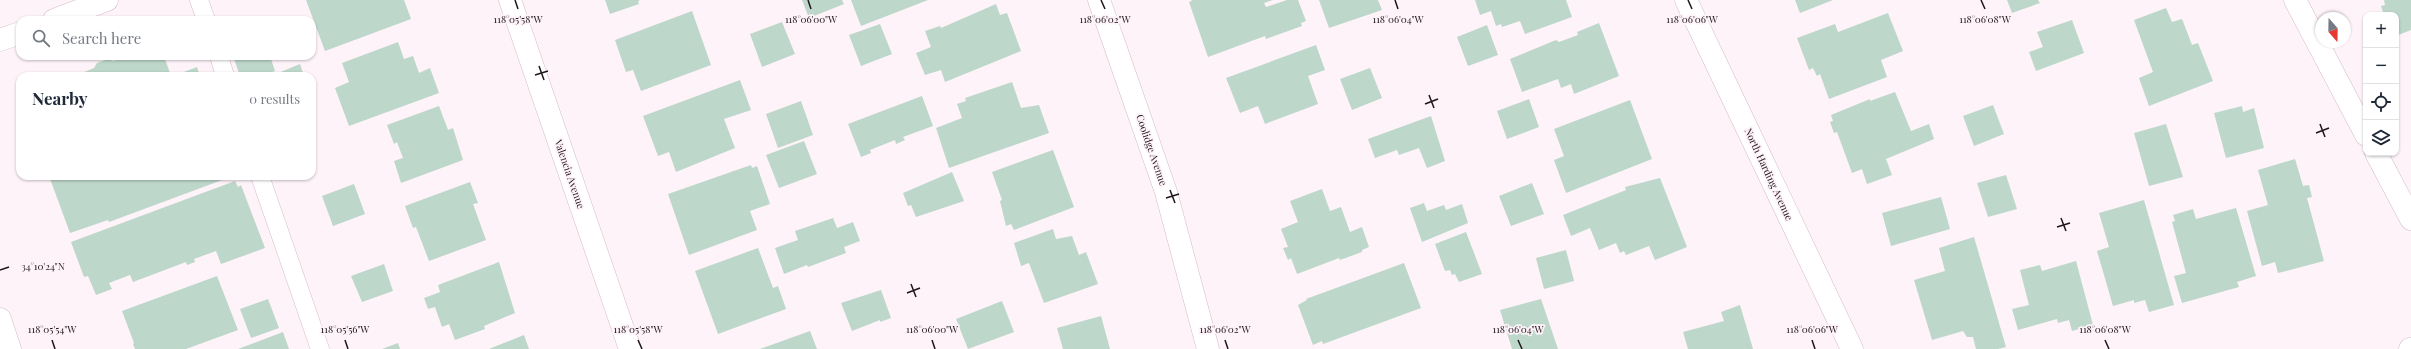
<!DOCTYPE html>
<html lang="en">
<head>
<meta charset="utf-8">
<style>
  body { margin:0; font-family:"Playfair Display",serif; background:#f2f2f3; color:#1f2937 }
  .controls { position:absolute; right:12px; top:12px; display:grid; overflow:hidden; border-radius:8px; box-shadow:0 1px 3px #0004 }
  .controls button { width:36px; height:36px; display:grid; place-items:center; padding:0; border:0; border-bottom:1px solid #e0e1e3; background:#fff; color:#1f2937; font:20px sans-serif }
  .compass { position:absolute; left:2315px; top:12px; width:36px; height:36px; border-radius:50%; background:#fff; box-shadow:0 1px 3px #0004; rotate:160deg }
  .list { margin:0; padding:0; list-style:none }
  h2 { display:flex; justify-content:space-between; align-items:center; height:52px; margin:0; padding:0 16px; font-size:17px }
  h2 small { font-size:13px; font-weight:400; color:#747a83 }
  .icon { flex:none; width:22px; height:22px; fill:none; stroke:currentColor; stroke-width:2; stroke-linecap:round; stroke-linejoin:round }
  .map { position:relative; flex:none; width:2411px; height:349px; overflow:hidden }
  .search { position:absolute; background:#fff; box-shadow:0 1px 3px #0004; left:16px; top:16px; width:300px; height:44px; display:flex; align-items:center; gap:10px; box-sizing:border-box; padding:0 14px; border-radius:12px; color:#747a83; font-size:15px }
  .panel { position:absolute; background:#fff; box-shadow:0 1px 3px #0004; left:16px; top:72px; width:300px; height:108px; border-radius:12px }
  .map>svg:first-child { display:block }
</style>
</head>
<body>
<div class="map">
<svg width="2411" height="349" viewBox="0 0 2411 349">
  <rect width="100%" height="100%" fill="#fef3f9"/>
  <path fill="#bdd7ca" d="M 306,0 L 404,0 L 411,19 L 325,51 Z
    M 605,0 L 641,0 L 638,1 L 639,4 L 610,14 Z
    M 802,0 L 842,0 L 844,4 L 809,18 Z
    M 851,0 L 928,0 L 861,26 Z
    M 1193,0 L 1273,0 L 1264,3 L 1266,7 L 1287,0 L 1298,0 L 1306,21 L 1301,23 L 1302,26 L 1266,39 L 1265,36 L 1208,57 L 1189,2 Z
    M 1319,0 L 1378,0 L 1382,10 L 1329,28 Z
    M 1475,0 L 1566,0 L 1572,17 L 1525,34 L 1520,21 L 1502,27 L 1501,24 L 1496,26 L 1491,11 L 1480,15 Z
    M 1795,0 L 1833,0 L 1800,13 Z
    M 2007,0 L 2038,0 L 2040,3 L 2012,13 Z
    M 2384,0 L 2411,0 L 2411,30 L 2396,36 L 2396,15 L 2384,15 L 2381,6 L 2385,5 Z
    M 996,4 L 1000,15 L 1007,13 L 1021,51 L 945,82 L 941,70 L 925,75 L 916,53 L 931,47 L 925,31 L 940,26 L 941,28 Z
    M 2166,8 L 2172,22 L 2182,19 L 2192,45 L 2198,43 L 2213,81 L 2149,106 L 2139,78 L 2153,72 L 2134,20 Z
    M 692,11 L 711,65 L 641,91 L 633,70 L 626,72 L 615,40 Z
    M 1888,13 L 1903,51 L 1881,60 L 1887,77 L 1829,99 L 1820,74 L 1817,76 L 1813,68 L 1809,70 L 1797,38 L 1835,24 L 1838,32 Z
    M 2072,20 L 2084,53 L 2036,71 L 2029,52 L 2043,47 L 2037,32 Z
    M 782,22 L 795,54 L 762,67 L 750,34 Z
    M 1599,23 L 1619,76 L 1574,94 L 1571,84 L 1561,88 L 1558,79 L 1522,92 L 1510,59 L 1556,40 L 1559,42 L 1578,35 L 1577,32 Z
    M 880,24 L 892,54 L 861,66 L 849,35 Z
    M 1487,25 L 1498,55 L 1468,66 L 1457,37 Z
    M 398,42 L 404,59 L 413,56 L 419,73 L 430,68 L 439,93 L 349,126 L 335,88 L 349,82 L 342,63 Z
    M 1316,45 L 1325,70 L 1308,76 L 1318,104 L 1265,124 L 1258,106 L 1240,113 L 1226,78 Z
    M 127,56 L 164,56 L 171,76 L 83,76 L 82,73 L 94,68 L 97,63 L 108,59 L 113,61 Z
    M 233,56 L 270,56 L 275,71 L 262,76 L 240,76 Z
    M 300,64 L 304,76 L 271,76 Z
    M 197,67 L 200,76 L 173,76 Z
    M 1370,68 L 1382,98 L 1352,110 L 1340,79 Z
    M 740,80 L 751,110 L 724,119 L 735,148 L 676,172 L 669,152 L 658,156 L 643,116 Z
    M 1012,82 L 1021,108 L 1039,105 L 1049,133 L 949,168 L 936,128 L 962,118 L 957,104 L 966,101 L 965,98 Z
    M 1895,92 L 1911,131 L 1929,124 L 1934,139 L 1886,159 L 1892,175 L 1867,184 L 1862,169 L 1852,173 L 1837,132 L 1834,133 L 1830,122 L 1833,121 L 1831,115 L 1870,99 L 1870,101 Z
    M 922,96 L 933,126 L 903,137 L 905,140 L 896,144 L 895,140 L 870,150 L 871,153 L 861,157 L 848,124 Z
    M 1529,99 L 1539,127 L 1507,139 L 1497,111 Z
    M 1630,100 L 1652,159 L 1566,193 L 1554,160 L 1564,156 L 1554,129 Z
    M 801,101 L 813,135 L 778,148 L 766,114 Z
    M 1993,105 L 2004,134 L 1974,146 L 1963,116 Z
    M 439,106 L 448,130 L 453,128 L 463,160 L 401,183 L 394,161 L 403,158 L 397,142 L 394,144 L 387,125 Z
    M 2242,106 L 2243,112 L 2254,108 L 2264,148 L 2226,158 L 2214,113 Z
    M 1431,116 L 1445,161 L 1427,168 L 1419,148 L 1399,155 L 1397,150 L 1375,158 L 1368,139 Z
    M 2166,124 L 2183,177 L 2149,186 L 2134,133 Z
    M 804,141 L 817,174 L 779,188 L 766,155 Z
    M 1053,150 L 1074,207 L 1014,230 L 1011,224 L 1006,226 L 1000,201 L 1002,200 L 992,172 Z
    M 2295,159 L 2303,186 L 2309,185 L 2312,197 L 2307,198 L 2324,261 L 2278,273 L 2275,262 L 2262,266 L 2247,211 L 2268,205 L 2258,170 Z
    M 751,165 L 752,168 L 757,166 L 770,204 L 750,211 L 757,230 L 689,255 L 668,194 Z
    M 952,172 L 964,201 L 916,217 L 911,205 L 908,206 L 903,193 Z
    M 2006,175 L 2017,209 L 1988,217 L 1977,183 Z
    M 49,176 L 233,176 L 109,222 L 108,220 L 70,233 Z
    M 1660,178 L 1687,247 L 1655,260 L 1649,246 L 1626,255 L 1624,251 L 1620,253 L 1616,243 L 1599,250 L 1590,228 L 1571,236 L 1563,215 L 1626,190 L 1625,187 Z
    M 235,181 L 238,187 L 241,185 L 265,248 L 221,264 L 216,251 L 194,259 L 195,262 L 187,265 L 186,262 L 133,282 L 130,275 L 109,283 L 112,289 L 96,295 L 88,276 L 84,277 L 71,242 Z
    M 470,182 L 478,203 L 473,204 L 486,240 L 429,261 L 416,227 L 413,228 L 405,206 Z
    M 1532,183 L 1544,214 L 1511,226 L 1499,196 Z
    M 354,184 L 365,214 L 333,226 L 322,196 Z
    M 1322,189 L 1330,211 L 1341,207 L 1350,232 L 1362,227 L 1369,247 L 1362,250 L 1362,252 L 1340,260 L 1339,258 L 1297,274 L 1291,258 L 1288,260 L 1283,248 L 1288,247 L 1281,229 L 1298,222 L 1290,201 Z
    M 1941,197 L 1950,229 L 1891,246 L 1882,213 Z
    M 2144,200 L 2174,305 L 2149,312 L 2145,300 L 2134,303 L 2134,300 L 2113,306 L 2097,251 L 2109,247 L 2099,213 Z
    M 1424,203 L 1427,211 L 1444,205 L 1446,210 L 1462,204 L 1468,223 L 1422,242 L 1410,208 Z
    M 2236,208 L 2256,276 L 2237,282 L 2239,287 L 2182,303 L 2174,276 L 2186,273 L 2172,222 L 2175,221 L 2173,215 L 2193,209 L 2196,219 Z
    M 833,218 L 837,228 L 853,222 L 860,241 L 844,247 L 846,253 L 808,267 L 807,265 L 784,274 L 775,248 L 798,240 L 795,231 Z
    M 1053,229 L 1056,239 L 1072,236 L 1079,255 L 1086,252 L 1098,284 L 1044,303 L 1029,263 L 1021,266 L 1014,243 Z
    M 1466,232 L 1482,274 L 1459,282 L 1455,274 L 1452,275 L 1450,270 L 1445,271 L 1435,244 Z
    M 1974,237 L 2006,347 L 1998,349 L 1976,349 L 1973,337 L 1967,337 L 1963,331 L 1932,340 L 1914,280 L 1945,271 L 1939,248 Z
    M 758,248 L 773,288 L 778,286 L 786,309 L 718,334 L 695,271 Z
    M 1566,250 L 1574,281 L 1544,289 L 1536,258 Z
    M 2076,261 L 2093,325 L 2072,331 L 2069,320 L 2058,323 L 2057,319 L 2018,330 L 2012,309 L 2029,305 L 2020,270 L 2040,265 L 2042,271 Z
    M 499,262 L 515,313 L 484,326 L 485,329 L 455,340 L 449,324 L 442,327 L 435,307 L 428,309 L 424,298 L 440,292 L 438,285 Z
    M 1404,263 L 1421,308 L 1323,344 L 1322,341 L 1313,345 L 1298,305 L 1307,300 L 1306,299 Z
    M 384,264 L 393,291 L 362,302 L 351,276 Z
    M 217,276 L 238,330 L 186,349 L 135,349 L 133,344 L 134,343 L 122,311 Z
    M 881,290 L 891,318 L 880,322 L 880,320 L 852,331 L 841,303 Z
    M 268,299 L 279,328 L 251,338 L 240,309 Z
    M 1541,299 L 1558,349 L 1512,349 L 1500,310 Z
    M 1002,301 L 1014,332 L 968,349 L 956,319 Z
    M 1740,305 L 1753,349 L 1688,349 L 1683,332 L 1724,321 L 1721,312 Z
    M 1101,316 L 1110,349 L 1063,349 L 1057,328 Z
    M 810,331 L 817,349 L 760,349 Z
    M 283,332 L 289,349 L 238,349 Z
    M 524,335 L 529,349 L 489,349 Z
    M 398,343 L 400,349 L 382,349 Z"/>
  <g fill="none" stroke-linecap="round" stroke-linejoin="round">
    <defs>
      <path id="lane" d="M 199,0 L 206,20
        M 219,56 L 225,76
        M 260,176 L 320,349"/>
      <path id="street" d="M 510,0 L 630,349
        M 1099,0 L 1166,192 L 1208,349
        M 1686,0 L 1852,349
        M 2295,0 L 2366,135
        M 54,20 L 107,0
        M 0,40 L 20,33
        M 2376,153 L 2411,219"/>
      <path id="secondary" d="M 0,319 L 10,349
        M 2410,349 L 2411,349"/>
    </defs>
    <use href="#lane" stroke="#d5bbc9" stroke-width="19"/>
    <use href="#street" stroke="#d5bbc9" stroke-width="23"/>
    <use href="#secondary" stroke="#d5bbc9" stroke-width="23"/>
    <use href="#lane" stroke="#fff" stroke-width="18"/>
    <use href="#street" stroke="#fff" stroke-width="22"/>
    <use href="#secondary" stroke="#fff" stroke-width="22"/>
  </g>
  <path fill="none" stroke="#1f161b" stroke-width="1.5" d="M 515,0 L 518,9M 808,0 L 811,9M 1101,0 L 1105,9M 1395,0 L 1398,9M 1688,0 L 1692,9M 1981,0 L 1985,9M 539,66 L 544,80M 535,75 L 548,71M 1429,95 L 1434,108M 1425,104 L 1438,99M 2320,124 L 2325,137M 2316,133 L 2329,128M 1170,190 L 1175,203M 1166,198 L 1179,194M 2061,218 L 2066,231M 2057,227 L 2070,223M 0,270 L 9,267M 911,284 L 916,297M 907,293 L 920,288M 52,340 L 55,349M 345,340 L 348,349M 638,340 L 642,349M 932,340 L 935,349M 1225,340 L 1228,349M 1518,340 L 1522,349M 1812,340 L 1815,349M 2105,340 L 2109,349"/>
  <g text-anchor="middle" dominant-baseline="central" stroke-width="3.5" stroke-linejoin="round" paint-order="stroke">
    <g font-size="10" fill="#1f161b" stroke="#fef3f9">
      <text transform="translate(1152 150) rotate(71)">Coolidge Avenue</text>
      <text transform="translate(570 174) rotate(71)">Valencia Avenue</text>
      <text transform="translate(1769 174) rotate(65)">North Harding Avenue</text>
    </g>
  </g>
  <g font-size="10" text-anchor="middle" fill="#1f161b" stroke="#fef3f9" stroke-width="3.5" stroke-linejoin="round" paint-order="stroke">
    <text x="518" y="23">118°05'58"W</text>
    <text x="811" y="23">118°06'00"W</text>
    <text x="1105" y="23">118°06'02"W</text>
    <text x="1398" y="23">118°06'04"W</text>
    <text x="1692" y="23">118°06'06"W</text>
    <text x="1985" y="23">118°06'08"W</text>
    <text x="43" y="270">34°10'24"N</text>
    <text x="52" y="333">118°05'54"W</text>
    <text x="345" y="333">118°05'56"W</text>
    <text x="638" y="333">118°05'58"W</text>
    <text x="932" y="333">118°06'00"W</text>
    <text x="1225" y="333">118°06'02"W</text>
    <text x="1518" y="333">118°06'04"W</text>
    <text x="1812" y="333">118°06'06"W</text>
    <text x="2105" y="333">118°06'08"W</text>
  </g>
</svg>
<div class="controls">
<button>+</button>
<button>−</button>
<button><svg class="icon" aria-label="locate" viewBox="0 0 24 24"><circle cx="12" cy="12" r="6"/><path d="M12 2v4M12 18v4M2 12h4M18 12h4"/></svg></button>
<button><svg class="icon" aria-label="layers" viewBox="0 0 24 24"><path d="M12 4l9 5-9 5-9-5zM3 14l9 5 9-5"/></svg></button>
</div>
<svg class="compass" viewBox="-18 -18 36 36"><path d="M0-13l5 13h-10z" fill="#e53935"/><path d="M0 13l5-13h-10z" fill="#747a83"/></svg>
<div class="search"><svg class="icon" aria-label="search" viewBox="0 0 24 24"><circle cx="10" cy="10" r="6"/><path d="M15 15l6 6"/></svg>Search here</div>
<section class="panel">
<h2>Nearby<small>0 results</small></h2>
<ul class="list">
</ul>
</section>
</div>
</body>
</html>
